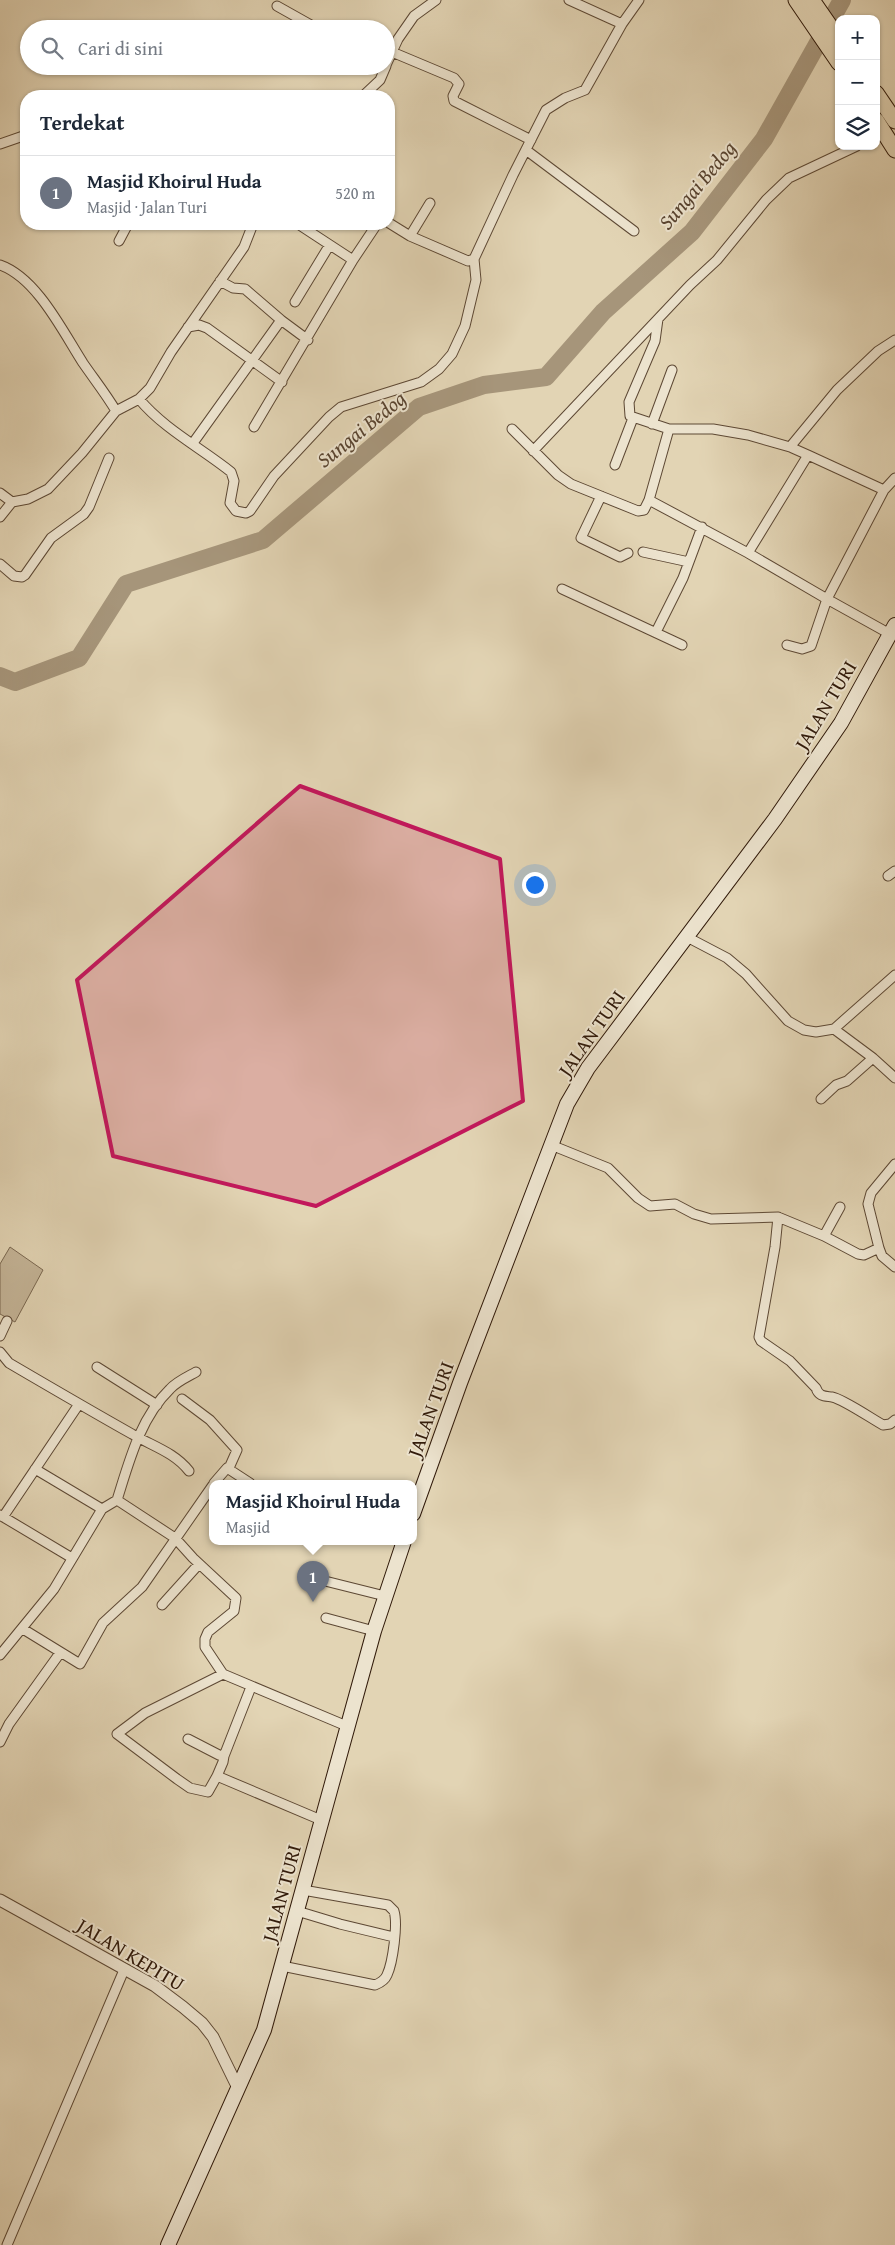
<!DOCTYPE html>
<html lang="id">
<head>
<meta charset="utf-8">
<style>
  body { margin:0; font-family:"Gentium Book Plus",serif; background:#f6f6f7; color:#1f2937 }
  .controls { position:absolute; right:15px; top:15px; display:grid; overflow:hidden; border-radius:10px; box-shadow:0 1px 4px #0004 }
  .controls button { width:45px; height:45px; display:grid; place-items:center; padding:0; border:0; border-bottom:1px solid #e0e1e3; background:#fff; color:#1f2937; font:25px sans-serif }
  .you { position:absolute; left:534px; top:884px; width:18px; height:18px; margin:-12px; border:4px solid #fff; border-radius:50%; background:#1a73e8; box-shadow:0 0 0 8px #1a73e833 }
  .badge { display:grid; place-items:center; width:32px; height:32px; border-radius:50%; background:#7c3aed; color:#fff; font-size:16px; font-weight:700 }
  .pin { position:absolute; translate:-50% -41px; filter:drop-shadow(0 1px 2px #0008) }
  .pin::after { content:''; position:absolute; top:26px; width:18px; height:15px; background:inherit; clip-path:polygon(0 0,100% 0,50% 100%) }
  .popup { position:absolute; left:209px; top:1480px; width:208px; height:65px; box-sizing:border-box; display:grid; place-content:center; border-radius:10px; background:#fff; filter:drop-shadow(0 1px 4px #0005); font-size:16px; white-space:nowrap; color:#747a83 }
  .popup b { font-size:19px; color:#1f2937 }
  .popup::after { content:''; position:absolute; left:50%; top:100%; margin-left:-10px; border:10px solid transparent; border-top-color:#fff }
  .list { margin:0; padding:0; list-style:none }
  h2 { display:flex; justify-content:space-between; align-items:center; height:65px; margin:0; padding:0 20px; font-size:21px }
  h2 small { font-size:16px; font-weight:400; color:#747a83 }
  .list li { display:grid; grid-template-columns:32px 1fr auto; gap:15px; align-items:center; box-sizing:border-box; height:75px; padding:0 20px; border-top:1px solid #e0e1e3 }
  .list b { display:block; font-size:19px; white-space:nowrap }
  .list p { margin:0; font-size:16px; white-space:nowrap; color:#747a83 }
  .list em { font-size:16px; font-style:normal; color:#747a83 }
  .icon { flex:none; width:28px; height:28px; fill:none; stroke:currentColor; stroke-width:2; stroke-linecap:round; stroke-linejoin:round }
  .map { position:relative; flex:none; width:895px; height:2245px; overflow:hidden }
  .search { position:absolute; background:#fff; box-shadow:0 1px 4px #0004; left:20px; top:20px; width:375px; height:55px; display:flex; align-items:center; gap:12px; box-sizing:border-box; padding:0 18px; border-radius:28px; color:#747a83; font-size:19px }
  .panel { position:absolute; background:#fff; box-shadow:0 1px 4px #0004; left:20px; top:90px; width:375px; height:140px; border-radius:20px }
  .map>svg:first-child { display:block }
</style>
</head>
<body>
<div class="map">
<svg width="895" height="2245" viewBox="0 0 895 2245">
  <rect width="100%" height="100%" fill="#e2d4b4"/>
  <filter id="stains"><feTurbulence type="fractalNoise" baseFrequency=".004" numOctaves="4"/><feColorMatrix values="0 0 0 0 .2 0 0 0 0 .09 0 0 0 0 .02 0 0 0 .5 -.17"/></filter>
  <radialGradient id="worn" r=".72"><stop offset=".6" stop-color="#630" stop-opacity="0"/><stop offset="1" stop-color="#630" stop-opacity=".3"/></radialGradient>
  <path fill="#c4b497" stroke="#7a6750" d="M 10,1247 L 43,1270 L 15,1322 L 0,1314 L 0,1264 Z"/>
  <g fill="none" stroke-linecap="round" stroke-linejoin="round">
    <path stroke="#a6957a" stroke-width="18" d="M 0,676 L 15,682 L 79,658 L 126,584 L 263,540 L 419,407 L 484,385 L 546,377 L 603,312 L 692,232 L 764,139 L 842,0"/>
    <defs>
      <path id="minor" d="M 569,0 L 622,24
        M 277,6 L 318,29
        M 392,52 L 454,78 L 459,84 L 453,96 L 454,101 L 531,140
        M 386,65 L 398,39 L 414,16 L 436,0
        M 363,96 L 380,80 L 386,66
        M 0,144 L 26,135
        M 526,150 L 634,231
        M 389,223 L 410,236 L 468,261 L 474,259 L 513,175 L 546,110 L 565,98 L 585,90 L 622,24 L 639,0
        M 298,224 L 353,260 L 377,224
        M 410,236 L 430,203
        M 119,241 L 128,224
        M 0,265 C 37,278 63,332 83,363 C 94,379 106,394 116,411
        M 220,281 L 233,288 L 245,289 L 281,320 L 308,340
        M 295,302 L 329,246
        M 658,319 L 655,341 L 629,402 L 630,416 L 669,429 L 713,429 L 748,435 L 790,447 L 808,455
        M 188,327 L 199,325 L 207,328 L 282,382
        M 139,399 C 164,429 201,448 231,472 L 234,481 L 230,503 L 236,511 L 246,513 L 250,511 L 274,476 L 329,417 L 341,407 L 421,382 L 439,369 L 452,354 L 465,326 L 476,280 L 474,259
        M 652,424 L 672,370
        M 254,427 L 353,260
        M 512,429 L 558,475 L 571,484 L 638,511 L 644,510 L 649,500 L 669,429
        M 193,443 L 281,320
        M 790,447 L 837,390 L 878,351 L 895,340
        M 533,451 L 690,285 L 717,260 L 766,200 L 789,178 L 857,146
        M 615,465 L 633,418
        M 0,493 L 12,502
        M 601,496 L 581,538 L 620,557 L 628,553
        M 649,500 L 748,553
        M 0,517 L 12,502 L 28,499 L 48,489 L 82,453 L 116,411 L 139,399 L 150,388 L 171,352 L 244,247 L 253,224
        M 643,552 L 689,562
        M 0,564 L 14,576 L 22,577 L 25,575 L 51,538 L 84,514 L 89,507 L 109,458
        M 562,589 L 682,645
        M 656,632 L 683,578 L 702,527
        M 890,634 L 827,599 L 884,490 L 895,478
        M 787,645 L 802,649 L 811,646 L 827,599 L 748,553 L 808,455 L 884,490
        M 888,876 L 895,871
        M 685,936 L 727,958 L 746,974 L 788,1021 L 804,1030 L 816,1032 L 834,1029 L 895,975
        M 834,1029 L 873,1058 L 895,1078
        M 821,1099 L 836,1085 L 847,1081 L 873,1058
        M 551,1145 L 608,1168 L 638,1198 L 650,1206 L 675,1204 L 694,1214 L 711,1219 L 778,1217 L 824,1236 L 858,1254 L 864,1255 L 879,1248
        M 895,1164 L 871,1193 L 868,1204 L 879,1248 L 882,1256 L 895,1267
        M 778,1217 L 775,1247 L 759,1337 L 761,1341 L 790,1361 L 816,1388 C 819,1397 825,1396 832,1397 C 843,1399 872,1419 883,1425 L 890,1424 L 895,1420
        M 824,1236 L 840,1207
        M 0,1336 L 7,1321
        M 0,1352 L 9,1363 C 50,1387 91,1411 132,1434 C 152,1446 174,1452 189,1471
        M 97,1367 L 157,1405
        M 182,1399 L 210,1420 L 237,1450 L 229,1468
        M 35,1469 L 102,1509
        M 214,1483 L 227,1468 L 250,1483
        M 117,1500 L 175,1538 L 193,1558 L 236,1598 L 234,1611 L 208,1632 L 205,1639 L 205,1647 L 223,1674 L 349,1727
        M 0,1515 L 72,1558
        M 3,1517 L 79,1404
        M 309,1577 L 385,1596
        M 162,1605 L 199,1564
        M 326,1618 L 374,1631
        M 23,1629 L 80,1664 L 103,1623 L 142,1587 L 213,1485
        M 0,1655 L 54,1589 L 102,1509 L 117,1500 C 129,1462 140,1418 170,1389 C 176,1382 187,1377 196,1372
        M 188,1739 L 219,1755 L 224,1756 L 251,1687
        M 0,1742 L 9,1724 L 60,1653
        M 224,1756 L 223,1762 L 217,1776 L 321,1820
        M 217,1776 L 208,1792 L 190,1788 L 177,1779 L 117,1734 L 145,1713 L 223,1674
        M 297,1911 L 340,1924 L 394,1937
        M 282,1966 L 375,1985 C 380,1983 385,1980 387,1975 C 393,1962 398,1924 394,1911 L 388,1905 L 303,1890
        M 7,2245 L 124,1970"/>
      <path id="tertiary" d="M 0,1900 L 155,1986 L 183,2007 L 202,2023 L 213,2037 L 238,2088"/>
      <path id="secondary" d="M 413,1514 L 460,1383 L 567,1104 L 588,1068 L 775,819 L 841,723 L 895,625
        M 168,2245 L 264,2030 L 374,1631 L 404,1541"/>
      <path id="trunk" d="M 796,0 L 839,63
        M 812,0 L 839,39
        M 876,93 L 895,121
        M 876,120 L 895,150"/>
    </defs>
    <use href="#minor" stroke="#5d4834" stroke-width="11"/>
    <use href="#tertiary" stroke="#5d4834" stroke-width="13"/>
    <use href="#secondary" stroke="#311a0a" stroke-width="16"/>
    <use href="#trunk" stroke="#311a0a" stroke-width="17"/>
    <use href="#minor" stroke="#ece3ce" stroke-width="9"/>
    <use href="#tertiary" stroke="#ece3ce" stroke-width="11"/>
    <use href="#secondary" stroke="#ece3ce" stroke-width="14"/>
    <use href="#trunk" stroke="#e2d4b4" stroke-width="15"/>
  </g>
  <path fill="#c2185b" fill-opacity="0.2" stroke="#c2185b" stroke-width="4" stroke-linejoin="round" d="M 300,786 L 500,859 L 523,1101 L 316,1206 L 113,1156 L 77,980 Z"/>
  <g text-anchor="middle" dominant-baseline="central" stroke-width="4" stroke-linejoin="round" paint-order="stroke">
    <g font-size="20" fill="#311a0a" stroke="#ece3ce">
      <text transform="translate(825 705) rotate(-59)">JALAN TURI</text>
      <text transform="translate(591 1033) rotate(-55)">JALAN TURI</text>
      <text transform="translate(430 1409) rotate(-70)">JALAN TURI</text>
      <text transform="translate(281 1893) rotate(-75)">JALAN TURI</text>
      <text transform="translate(131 1954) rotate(31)">JALAN KEPITU</text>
    </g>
    <g font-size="21" font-style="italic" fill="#5a4531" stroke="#ece3ce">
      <text transform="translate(697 185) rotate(-50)">Sungai Bedog</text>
      <text transform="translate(361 429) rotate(-39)">Sungai Bedog</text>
    </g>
  </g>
  <rect width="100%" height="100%" filter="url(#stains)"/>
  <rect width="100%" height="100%" fill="url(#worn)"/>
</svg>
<div class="controls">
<button>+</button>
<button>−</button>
<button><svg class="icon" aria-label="layers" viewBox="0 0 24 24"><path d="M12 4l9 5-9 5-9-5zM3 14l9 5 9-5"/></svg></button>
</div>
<div class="you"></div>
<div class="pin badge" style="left:313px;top:1602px;background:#6b7280">1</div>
<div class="popup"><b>Masjid Khoirul Huda</b>Masjid</div>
<div class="search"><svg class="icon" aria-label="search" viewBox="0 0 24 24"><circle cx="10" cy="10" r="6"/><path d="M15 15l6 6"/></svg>Cari di sini</div>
<section class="panel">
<h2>Terdekat<small></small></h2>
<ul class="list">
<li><span class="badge" style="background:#6b7280">1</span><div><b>Masjid Khoirul Huda</b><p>Masjid · Jalan Turi</p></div><em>520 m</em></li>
</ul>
</section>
</div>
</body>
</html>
